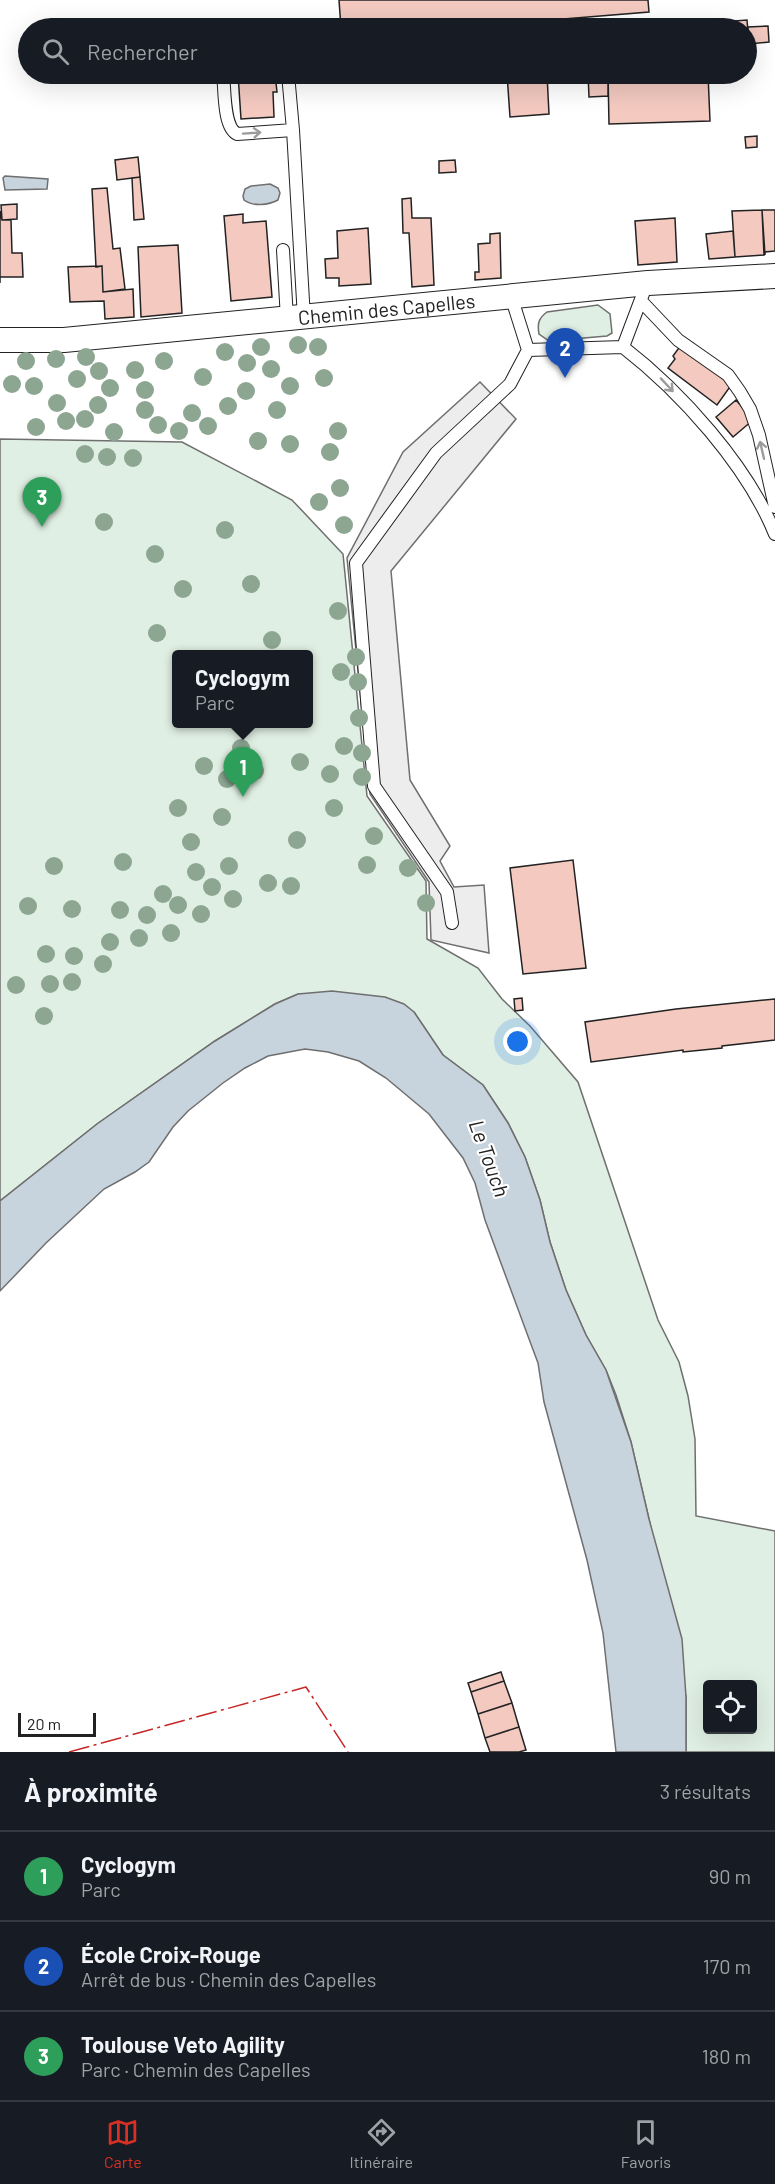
<!DOCTYPE html>
<html lang="fr">
<head>
<meta charset="utf-8">
<style>
  body { margin:0; font-family:Barlow,sans-serif; background:#20242c; color:#f1f3f6 }
  .controls { position:absolute; right:18px; bottom:18px; display:grid; overflow:hidden; border-radius:6px; box-shadow:0 6px 24px #0002 }
  .controls button { width:54px; height:54px; display:grid; place-items:center; padding:0; border:0; border-bottom:2px solid #363941; background:#171b24; color:#f1f3f6; font:30px sans-serif }
  .scale { position:absolute; left:18px; bottom:15px; width:78px; box-sizing:border-box; padding-left:6px; border:3px solid #222; border-top:0; font-size:16px; line-height:21px; white-space:nowrap; color:#222; -webkit-text-stroke:4px #fff; paint-order:stroke }
  .you { position:absolute; left:518px; top:1042px; width:21px; height:21px; margin:-15px; border:4px solid #fff; border-radius:50%; background:#1a73e8; box-shadow:0 0 0 9px #1a73e833 }
  .badge { display:grid; place-items:center; width:39px; height:39px; border-radius:50%; background:#d93025; color:#fff; font-size:20px; font-weight:700 }
  .pin { position:absolute; translate:-50% -50px; filter:drop-shadow(0 2px 3px #0008) }
  .pin::after { content:''; position:absolute; top:32px; width:21px; height:18px; background:inherit; clip-path:polygon(0 0,100% 0,50% 100%) }
  .popup { position:absolute; left:172px; top:650px; width:141px; height:78px; box-sizing:border-box; display:grid; place-content:center; border-radius:6px; background:#171b24; filter:drop-shadow(0 2px 4px #0005); font-size:20px; white-space:nowrap; color:#9ea1a6 }
  .popup b { font-size:22px; color:#f1f3f6 }
  .popup::after { content:''; position:absolute; left:50%; top:100%; margin-left:-12px; border:12px solid transparent; border-top-color:#171b24 }
  .list { margin:0; padding:0; list-style:none }
  h2 { display:flex; justify-content:space-between; align-items:center; height:78px; margin:0; padding:0 24px; font-size:26px }
  h2 small { font-size:20px; font-weight:400; color:#9ea1a6 }
  .list li { display:grid; grid-template-columns:39px 1fr auto; gap:18px; align-items:center; box-sizing:border-box; height:90px; padding:0 24px; border-top:2px solid #363941 }
  .list b { display:block; font-size:22px; white-space:nowrap }
  .list p { margin:0; font-size:20px; white-space:nowrap; color:#9ea1a6 }
  .list em { font-size:20px; font-style:normal; color:#9ea1a6 }
  .icon { flex:none; width:33px; height:33px; fill:none; stroke:currentColor; stroke-width:2; stroke-linecap:round; stroke-linejoin:round }
  .map { position:relative; flex:none; width:775px; height:1752px; overflow:hidden }
  .search { position:absolute; background:#171b24; box-shadow:0 6px 24px #0002; left:18px; right:18px; top:18px; height:66px; display:flex; align-items:center; gap:15px; box-sizing:border-box; padding:0 21px; border-radius:33px; color:#9ea1a6; font-size:22px }
  .sheet { height:348px; background:#171b24 }
  nav { display:flex; justify-content:space-around; align-items:center; box-sizing:border-box; height:84px; border-top:2px solid #363941; background:#171b24; font-size:16px; color:#9ea1a6 }
  nav a { display:grid; justify-items:center; gap:3px }
  nav .on { color:#d93025 }
  .map>svg:first-child { display:block }
</style>
</head>
<body>
<div class="map">
<svg width="775" height="1752" viewBox="0 0 775 1752">
  <rect width="100%" height="100%" fill="#fff"/>
  <path fill="#e0efe3" stroke="#6f6f6f" stroke-width="1.5" fill-rule="evenodd" d="M 598,305 L 610,314 L 612,333 L 607,336 L 549,341 L 539,334 C 537,323 539,318 547,312 Z
    M 0,439 L 182,442 L 292,500 L 343,554 L 367,796 L 426,881 L 427,939 L 478,968 L 502,999 L 530,1026 L 578,1082 L 658,1320 L 679,1362 L 688,1396 L 695,1439 L 696,1516 L 775,1531 L 775,1752 L 686,1752 L 686,1697 L 649,1519 L 631,1442 L 616,1395 L 606,1370 L 586,1335 L 566,1290 L 550,1242 L 540,1200 L 525,1157 L 508,1123 L 483,1085 L 443,1055 L 414,1012 L 298,994 L 275,1004 L 215,1041 L 97,1124 L 0,1201 ZM 177,654 L 309,654 L 309,724 L 177,724 ZM 708,1684 L 752,1684 L 752,1730 L 708,1730 Z"/>
  <path fill="#ededed" stroke="#6f6f6f" stroke-width="1.5" d="M 480,382 L 516,419 L 391,571 L 410,780 L 450,846 L 440,861 L 454,887 L 484,885 L 489,953 L 431,940 L 429,882 L 370,794 L 347,558 L 403,452 Z"/>
  <path fill="#c7d3dd" stroke="#6f6f6f" stroke-width="1.5" d="M 5,176 L 48,179 L 47,189 L 5,190 L 3,178 Z
    M 270,184 L 278,188 L 280,193 L 278,200 C 269,205 253,207 244,200 L 243,196 L 245,189 L 251,186 Z
    M 332,991 L 385,997 L 404,1004 L 414,1012 L 443,1055 L 483,1085 L 508,1123 L 525,1157 L 540,1200 L 550,1242 L 566,1290 L 586,1335 L 606,1370 L 631,1442 L 649,1519 L 682,1639 L 686,1697 L 686,1752 L 616,1752 L 603,1633 L 587,1560 L 544,1402 L 538,1363 L 532,1347 L 485,1220 L 475,1183 L 463,1158 L 429,1114 L 386,1078 L 359,1061 L 328,1052 L 305,1049 L 268,1056 L 245,1068 L 223,1083 L 188,1111 L 173,1127 L 149,1162 L 135,1172 L 104,1189 L 46,1243 L 0,1291 L 0,1201 L 97,1124 L 215,1041 L 275,1004 L 298,994 Z"/>
  <path fill="#f3c9c0" stroke="#222" stroke-width="1.5" d="M 339,0 L 648,0 L 649,12 L 451,28 L 341,28 Z
    M 747,20 L 749,44 L 746,44 L 746,28 L 722,28 L 722,22 Z
    M 768,26 L 769,42 L 749,44 L 748,27 Z
    M 238,74 L 275,74 L 277,92 L 273,92 L 274,117 L 241,119 Z
    M 507,74 L 547,74 L 549,114 L 510,117 Z
    M 588,74 L 608,74 L 608,96 L 589,97 Z
    M 608,74 L 708,74 L 710,121 L 609,124 Z
    M 757,136 L 757,147 L 746,148 L 745,137 Z
    M 138,157 L 140,177 L 117,180 L 115,160 Z
    M 455,160 L 456,172 L 439,173 L 439,161 Z
    M 140,177 L 144,219 L 134,220 L 132,178 Z
    M 107,188 L 113,249 L 120,248 L 125,289 L 103,292 L 102,266 L 96,267 L 92,189 Z
    M 411,198 L 412,218 L 431,218 L 434,285 L 412,287 L 409,233 L 403,233 L 402,199 Z
    M 17,204 L 17,219 L 2,220 L 1,205 Z
    M 762,210 L 775,210 L 775,251 L 765,252 L 765,255 Z
    M 762,210 L 764,255 L 735,257 L 732,211 Z
    M 0,211 L 2,220 L 11,220 L 12,253 L 22,253 L 23,277 L 0,277 L 0,283 Z
    M 243,214 L 243,223 L 266,221 L 272,297 L 231,301 L 224,216 Z
    M 675,218 L 677,262 L 638,265 L 635,221 Z
    M 368,228 L 371,284 L 339,286 L 339,278 L 326,278 L 325,259 L 338,258 L 337,231 Z
    M 733,231 L 735,257 L 709,259 L 706,234 Z
    M 500,233 L 501,278 L 475,280 L 475,272 L 479,272 L 478,244 L 490,243 L 490,234 Z
    M 178,245 L 182,313 L 141,317 L 138,247 Z
    M 102,266 L 103,292 L 133,289 L 134,317 L 105,319 L 104,301 L 70,302 L 68,267 Z
    M 681,345 L 732,384 L 717,405 L 668,368 L 675,359 L 673,356 Z
    M 736,400 L 753,420 L 733,437 L 716,417 Z
    M 573,860 L 586,968 L 523,974 L 510,868 Z
    M 522,998 L 523,1010 L 515,1011 L 514,999 Z
    M 775,999 L 775,1040 L 722,1046 L 722,1048 L 683,1052 L 683,1050 L 591,1062 L 585,1022 L 676,1009 Z
    M 501,1672 L 504,1681 L 471,1692 L 468,1683 Z
    M 504,1681 L 512,1703 L 478,1714 L 471,1692 Z
    M 512,1703 L 519,1727 L 485,1738 L 478,1714 Z
    M 519,1727 L 526,1750 L 519,1752 L 490,1752 L 485,1738 Z"/>
  <g fill="none" stroke-linecap="round" stroke-linejoin="round">
    <defs>
      <path id="service" d="M 223,74 C 225,89 223,127 237,134 L 293,130
        M 288,74 L 293,130 L 304,318
        M 283,250 L 287,319
        M 511,296 L 528,350 L 623,347 L 643,294
        M 641,301 L 678,340 L 728,375 L 740,392 L 750,409 L 759,435 L 775,507
        M 623,347 C 681,392 747,465 775,534
        M 452,923 L 447,892 L 374,786 L 356,563 L 436,453 L 510,384 L 528,350"/>
      <g id="minor">
        <path id="s1" d="M 0,340 L 64,340 L 648,283 L 775,276"/>
      </g>
    </defs>
    <use href="#service" stroke="#222" stroke-width="14"/>
    <use href="#minor" stroke="#222" stroke-width="26"/>
    <use href="#service" stroke="#fff" stroke-width="12"/>
    <use href="#minor" stroke="#fff" stroke-width="24"/>
    <path stroke="#c62828" stroke-width="1.5" stroke-dasharray="21 4.5 3 4.5" stroke-linecap="butt" d="M 69,1752 L 306,1687 L 348,1752"/>
  </g>
  <g fill="#8da692">
    <circle cx="298" cy="345" r="9"/>
    <circle cx="261" cy="347" r="9"/>
    <circle cx="318" cy="347" r="9"/>
    <circle cx="225" cy="352" r="9"/>
    <circle cx="86" cy="357" r="9"/>
    <circle cx="56" cy="359" r="9"/>
    <circle cx="26" cy="361" r="9"/>
    <circle cx="164" cy="361" r="9"/>
    <circle cx="247" cy="363" r="9"/>
    <circle cx="271" cy="369" r="9"/>
    <circle cx="135" cy="370" r="9"/>
    <circle cx="99" cy="371" r="9"/>
    <circle cx="203" cy="377" r="9"/>
    <circle cx="324" cy="378" r="9"/>
    <circle cx="77" cy="379" r="9"/>
    <circle cx="12" cy="384" r="9"/>
    <circle cx="34" cy="386" r="9"/>
    <circle cx="290" cy="386" r="9"/>
    <circle cx="110" cy="388" r="9"/>
    <circle cx="145" cy="390" r="9"/>
    <circle cx="246" cy="391" r="9"/>
    <circle cx="57" cy="403" r="9"/>
    <circle cx="98" cy="405" r="9"/>
    <circle cx="228" cy="406" r="9"/>
    <circle cx="145" cy="410" r="9"/>
    <circle cx="277" cy="410" r="9"/>
    <circle cx="192" cy="413" r="9"/>
    <circle cx="85" cy="419" r="9"/>
    <circle cx="66" cy="421" r="9"/>
    <circle cx="158" cy="425" r="9"/>
    <circle cx="208" cy="426" r="9"/>
    <circle cx="36" cy="427" r="9"/>
    <circle cx="179" cy="431" r="9"/>
    <circle cx="338" cy="431" r="9"/>
    <circle cx="114" cy="432" r="9"/>
    <circle cx="258" cy="441" r="9"/>
    <circle cx="290" cy="444" r="9"/>
    <circle cx="330" cy="452" r="9"/>
    <circle cx="85" cy="454" r="9"/>
    <circle cx="107" cy="457" r="9"/>
    <circle cx="133" cy="458" r="9"/>
    <circle cx="340" cy="488" r="9"/>
    <circle cx="319" cy="502" r="9"/>
    <circle cx="104" cy="522" r="9"/>
    <circle cx="344" cy="525" r="9"/>
    <circle cx="225" cy="530" r="9"/>
    <circle cx="155" cy="554" r="9"/>
    <circle cx="251" cy="584" r="9"/>
    <circle cx="183" cy="589" r="9"/>
    <circle cx="338" cy="611" r="9"/>
    <circle cx="157" cy="633" r="9"/>
    <circle cx="272" cy="640" r="9"/>
    <circle cx="356" cy="657" r="9"/>
    <circle cx="341" cy="672" r="9"/>
    <circle cx="358" cy="682" r="9"/>
    <circle cx="359" cy="718" r="9"/>
    <circle cx="344" cy="746" r="9"/>
    <circle cx="241" cy="748" r="9"/>
    <circle cx="362" cy="753" r="9"/>
    <circle cx="300" cy="762" r="9"/>
    <circle cx="204" cy="766" r="9"/>
    <circle cx="255" cy="771" r="9"/>
    <circle cx="330" cy="774" r="9"/>
    <circle cx="362" cy="777" r="9"/>
    <circle cx="227" cy="779" r="9"/>
    <circle cx="178" cy="808" r="9"/>
    <circle cx="334" cy="808" r="9"/>
    <circle cx="222" cy="817" r="9"/>
    <circle cx="374" cy="836" r="9"/>
    <circle cx="297" cy="840" r="9"/>
    <circle cx="191" cy="842" r="9"/>
    <circle cx="123" cy="862" r="9"/>
    <circle cx="367" cy="865" r="9"/>
    <circle cx="54" cy="866" r="9"/>
    <circle cx="229" cy="866" r="9"/>
    <circle cx="408" cy="868" r="9"/>
    <circle cx="196" cy="872" r="9"/>
    <circle cx="268" cy="883" r="9"/>
    <circle cx="291" cy="886" r="9"/>
    <circle cx="212" cy="887" r="9"/>
    <circle cx="163" cy="894" r="9"/>
    <circle cx="233" cy="899" r="9"/>
    <circle cx="426" cy="903" r="9"/>
    <circle cx="178" cy="905" r="9"/>
    <circle cx="28" cy="906" r="9"/>
    <circle cx="72" cy="909" r="9"/>
    <circle cx="120" cy="910" r="9"/>
    <circle cx="201" cy="914" r="9"/>
    <circle cx="147" cy="915" r="9"/>
    <circle cx="171" cy="933" r="9"/>
    <circle cx="139" cy="938" r="9"/>
    <circle cx="110" cy="942" r="9"/>
    <circle cx="46" cy="954" r="9"/>
    <circle cx="74" cy="956" r="9"/>
    <circle cx="103" cy="964" r="9"/>
    <circle cx="72" cy="982" r="9"/>
    <circle cx="50" cy="984" r="9"/>
    <circle cx="16" cy="985" r="9"/>
    <circle cx="44" cy="1016" r="9"/>
  </g>
  <defs><path id="oneway-shaft" d="M-6 0H5M1.5-3L5.5 0L1.5 3" fill="none" stroke-width="1.6" stroke-linecap="round" stroke-linejoin="round" transform="scale(1.5)"/></defs>
  <g stroke="#9c9c9c">
    <use href="#oneway-shaft" transform="translate(252 133) rotate(-4)"/>
    <use href="#oneway-shaft" transform="translate(667 385) rotate(47)"/>
    <use href="#oneway-shaft" transform="translate(762 450) rotate(-103)"/>
  </g>
  <g text-anchor="middle" dominant-baseline="central" stroke-width="4.5" stroke-linejoin="round" paint-order="stroke">
    <g font-size="20" fill="#222" stroke="#fff">
      <text stroke="none"><textPath href="#s1" startOffset="388">Chemin des Capelles</textPath></text>
    </g>
    <g font-size="21" font-style="italic" fill="#222" stroke="#fff">
      <text transform="translate(490 1158) rotate(70)">Le Touch</text>
    </g>
  </g>
</svg>
<div class="controls">
<button><svg class="icon" aria-label="locate" viewBox="0 0 24 24"><circle cx="12" cy="12" r="6"/><path d="M12 2v4M12 18v4M2 12h4M18 12h4"/></svg></button>
</div>
<div class="scale">20 m</div>
<div class="you"></div>
<div class="pin badge" style="left:243px;top:797px;background:#2e9e5b">1</div>
<div class="popup"><b>Cyclogym</b>Parc</div>
<div class="pin badge" style="left:565px;top:378px;background:#1a4fb4">2</div>
<div class="pin badge" style="left:42px;top:527px;background:#2e9e5b">3</div>
<div class="search"><svg class="icon" aria-label="search" viewBox="0 0 24 24"><circle cx="10" cy="10" r="6"/><path d="M15 15l6 6"/></svg>Rechercher</div>
</div>
<section class="sheet">
<h2>À proximité<small>3 résultats</small></h2>
<ul class="list">
<li><span class="badge" style="background:#2e9e5b">1</span><div><b>Cyclogym</b><p>Parc</p></div><em>90 m</em></li>
<li><span class="badge" style="background:#1a4fb4">2</span><div><b>École Croix-Rouge</b><p>Arrêt de bus · Chemin des Capelles</p></div><em>170 m</em></li>
<li><span class="badge" style="background:#2e9e5b">3</span><div><b>Toulouse Veto Agility</b><p>Parc · Chemin des Capelles</p></div><em>180 m</em></li>
</ul>
</section>
<nav>
<a class="on"><svg class="icon" aria-label="map" viewBox="0 0 24 24"><path d="M3 6l6-2 6 2 6-2v14l-6 2-6-2-6 2zM9 4v14M15 6v14"/></svg>Carte</a>
<a><svg class="icon" aria-label="directions" viewBox="0 0 24 24"><path d="M12 3l9 9-9 9-9-9zM9 14v-3h6M13 9l2 2-2 2"/></svg>Itinéraire</a>
<a><svg class="icon" aria-label="saved" viewBox="0 0 24 24"><path d="M7 4h10v16l-5-4-5 4z"/></svg>Favoris</a>
</nav>
</body>
</html>
